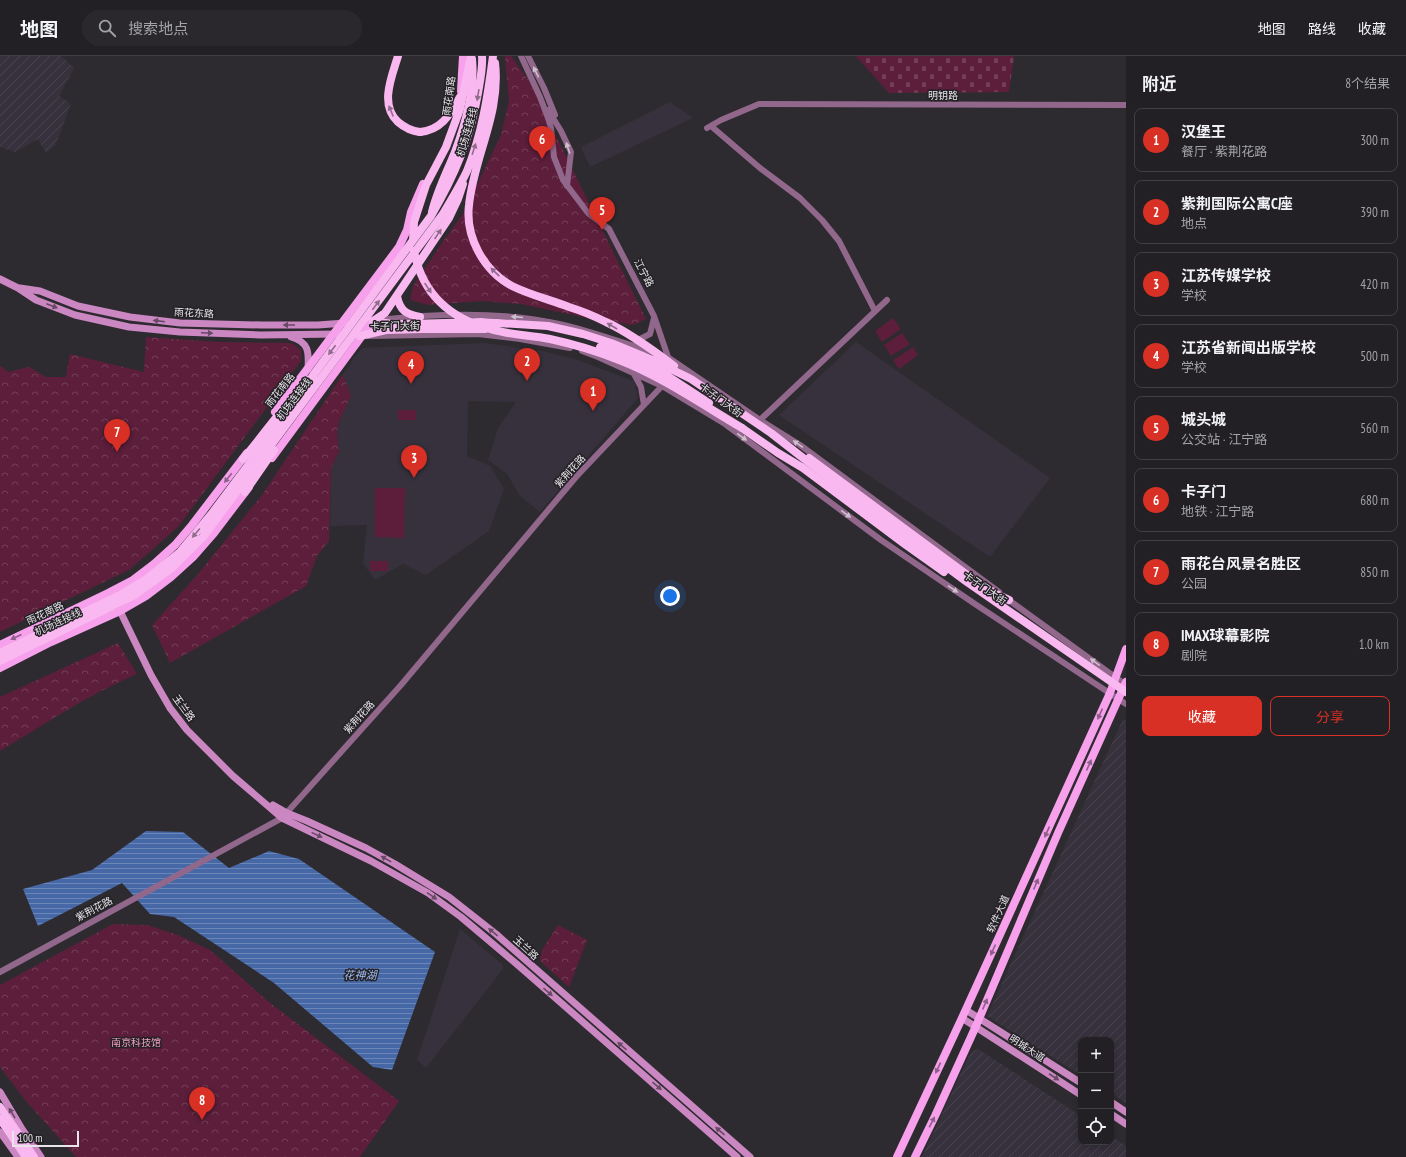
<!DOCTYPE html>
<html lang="zh">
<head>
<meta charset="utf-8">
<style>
  body { margin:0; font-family:"PT Sans Narrow","Noto Sans SC",sans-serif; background:#2a282c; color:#f1f3f6 }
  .controls { position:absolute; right:12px; bottom:12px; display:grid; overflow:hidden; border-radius:8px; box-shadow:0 2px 6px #0003 }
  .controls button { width:36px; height:36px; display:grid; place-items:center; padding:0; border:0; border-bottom:1px solid #3f3e41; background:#222024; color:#f1f3f6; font:20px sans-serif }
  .scale { position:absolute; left:12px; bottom:10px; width:67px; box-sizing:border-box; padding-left:4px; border:2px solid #e7e5e9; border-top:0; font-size:11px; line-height:14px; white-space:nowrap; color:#e7e5e9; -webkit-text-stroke:3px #242126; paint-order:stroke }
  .you { position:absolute; left:670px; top:540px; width:14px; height:14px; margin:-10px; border:3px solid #fff; border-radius:50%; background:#1a73e8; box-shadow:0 0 0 6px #1a73e833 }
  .badge { display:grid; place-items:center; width:26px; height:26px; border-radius:50%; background:#d93025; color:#fff; font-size:13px; font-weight:700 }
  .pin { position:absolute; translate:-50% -33px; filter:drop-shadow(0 1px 2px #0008) }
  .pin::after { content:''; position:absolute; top:21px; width:14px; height:12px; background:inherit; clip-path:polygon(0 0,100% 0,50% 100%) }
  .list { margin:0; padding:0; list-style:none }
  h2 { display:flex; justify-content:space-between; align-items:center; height:52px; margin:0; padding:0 16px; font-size:17px }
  h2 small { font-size:13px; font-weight:400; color:#a2a3a6 }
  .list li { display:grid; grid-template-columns:26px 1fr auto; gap:12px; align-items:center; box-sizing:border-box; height:64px; margin:0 8px 8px; padding:0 8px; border:1px solid #3f3e41; border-radius:8px }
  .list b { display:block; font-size:15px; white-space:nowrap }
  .list p { margin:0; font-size:13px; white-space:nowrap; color:#a2a3a6 }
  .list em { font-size:13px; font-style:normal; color:#a2a3a6 }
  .actions { display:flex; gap:8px; padding:12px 16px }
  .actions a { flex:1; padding:9px 0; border:1px solid #d93025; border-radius:8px; text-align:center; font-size:14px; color:#d93025 }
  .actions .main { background:#d93025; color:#fff }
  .icon { flex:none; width:22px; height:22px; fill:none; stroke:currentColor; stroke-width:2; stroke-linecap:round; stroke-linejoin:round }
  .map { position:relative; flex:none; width:1126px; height:1101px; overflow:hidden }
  header { display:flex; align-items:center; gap:24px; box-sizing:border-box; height:56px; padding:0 20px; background:#222024; border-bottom:1px solid #3f3e41 }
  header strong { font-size:19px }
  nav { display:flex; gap:22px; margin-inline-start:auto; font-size:14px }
  .search { width:280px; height:36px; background:#2a282c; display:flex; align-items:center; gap:10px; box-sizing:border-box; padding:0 14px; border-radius:22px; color:#a2a3a6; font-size:15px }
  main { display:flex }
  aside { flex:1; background:#222024 }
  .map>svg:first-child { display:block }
</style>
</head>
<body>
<header>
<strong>地图</strong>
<div class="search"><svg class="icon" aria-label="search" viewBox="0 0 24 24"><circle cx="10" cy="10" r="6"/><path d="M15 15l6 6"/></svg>搜索地点</div>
<nav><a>地图</a><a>路线</a><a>收藏</a></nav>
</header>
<main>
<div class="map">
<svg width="1126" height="1101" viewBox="0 0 1126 1101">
  <defs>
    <pattern id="industrial-furrows" width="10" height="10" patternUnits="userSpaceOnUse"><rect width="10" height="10" fill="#36313c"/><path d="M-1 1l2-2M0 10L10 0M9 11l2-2" fill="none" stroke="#49454f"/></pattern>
    <pattern id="cemetery-stones" width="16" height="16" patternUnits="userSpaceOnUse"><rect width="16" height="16" fill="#5c1e3a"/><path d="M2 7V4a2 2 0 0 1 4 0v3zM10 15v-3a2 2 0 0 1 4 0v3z" fill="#733f56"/></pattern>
    <pattern id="park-crowns" width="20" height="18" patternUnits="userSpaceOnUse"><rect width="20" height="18" fill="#5c1e3a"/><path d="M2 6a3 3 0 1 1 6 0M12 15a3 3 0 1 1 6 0" fill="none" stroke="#733f56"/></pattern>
    <pattern id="water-rules" width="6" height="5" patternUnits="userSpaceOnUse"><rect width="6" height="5" fill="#4668a6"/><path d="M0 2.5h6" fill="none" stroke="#6a85b6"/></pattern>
  </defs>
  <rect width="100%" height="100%" fill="#2e2b30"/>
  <path fill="#36313c" d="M 670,46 L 693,62 L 590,111 L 581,91 Z
    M 856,286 L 1050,422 L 990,501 L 779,359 Z
    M 484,287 L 542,295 L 575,303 L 634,325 L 638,342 L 540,456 L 520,440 L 507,418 L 488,404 L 498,372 L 516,346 L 468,345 L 467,400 L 490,410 L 504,433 L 489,475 L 426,519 L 403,508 L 375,524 L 363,507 L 367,469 L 330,470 L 331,412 L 339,396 L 337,376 L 339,366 L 351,340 L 343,318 L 349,311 L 353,302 L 363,292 Z
    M 460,873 L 502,908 L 503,913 L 426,1012 L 417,1004 Z"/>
  <path fill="url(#industrial-furrows)" d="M 0,0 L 61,0 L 74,12 L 59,40 L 71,48 L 55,90 L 46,97 L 38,83 L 15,96 L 0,91 Z
    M 1123,663 L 1126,665 L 1126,1047 L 1111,1037 L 1111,984 L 1081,984 L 1081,1019 L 987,960 Z
    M 978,993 L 1081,1060 L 1081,1086 L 1111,1086 L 1111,1080 L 1126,1090 L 1126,1101 L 922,1101 L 971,996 Z"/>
  <path fill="#5c1e3a" d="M 893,262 L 901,273 L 882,286 L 875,275 Z
    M 902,277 L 910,288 L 891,300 L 884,289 Z
    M 913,291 L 918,299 L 899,313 L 893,304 Z
    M 398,354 L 416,354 L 416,364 L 398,364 Z
    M 375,432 L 405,432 L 404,482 L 375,481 Z
    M 370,505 L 388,505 L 388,515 L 370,515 Z"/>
  <path fill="url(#cemetery-stones)" d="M 856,0 L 1014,0 L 1009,36 L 889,37 Z"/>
  <path fill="url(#park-crowns)" d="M 505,0 L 511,0 L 529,25 L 646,263 L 633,269 L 588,262 L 521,248 L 481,245 L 428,249 L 410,244 L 413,230 L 444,184 L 463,158 L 501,79 L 509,45 Z
    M 146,281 L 220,286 L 291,287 L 301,294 L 301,305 L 178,471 L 129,514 L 0,576 L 0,310 L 8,316 L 29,311 L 46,321 L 66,321 L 70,298 L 144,316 Z
    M 343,318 L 351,340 L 339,366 L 337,376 L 339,396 L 331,412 L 329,485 L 317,500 L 306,530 L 170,607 L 152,569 L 198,518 L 262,439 Z
    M 118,587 L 137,618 C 89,638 45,668 0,695 L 0,641 Z
    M 113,868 L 147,869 L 178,879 L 210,894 L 270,947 L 399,1045 L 360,1101 L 76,1101 L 25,1044 L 0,1011 L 0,929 Z
    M 558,869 L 587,884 L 569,931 L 541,906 L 540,903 L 542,894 Z"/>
  <path fill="url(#water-rules)" d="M 146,775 L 183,776 L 229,812 L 269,795 L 299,803 L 435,896 L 392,1014 L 373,1011 L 274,927 L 174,861 L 150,858 L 122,827 L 38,870 L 23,833 L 92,814 Z"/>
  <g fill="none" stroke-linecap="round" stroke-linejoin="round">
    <path stroke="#92678c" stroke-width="6" d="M 521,0 L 540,41 L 548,62 L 551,72 L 554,101 L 563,124 L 588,157 L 609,173 L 654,260 L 668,301 L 667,305
      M 528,0 L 544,32 L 555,59
      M 548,54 L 561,75 L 571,96 L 567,130
      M 711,70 L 760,112 L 800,142 L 822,164 L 839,185 L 875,255
      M 707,72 L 721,64 L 759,48 L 1126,49
      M 379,264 C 439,257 500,255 559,268 C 591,275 622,287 653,296
      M 368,280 L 478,278 L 520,283 L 570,292
      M 636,285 L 650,278 L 654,262
      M 582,295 L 598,301 L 662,330 L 725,368 L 881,484 L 975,548 L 1126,648
      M 669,302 L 760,364 L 800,389 L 999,536
      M 634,318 L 641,331 L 644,349
      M 760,364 L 887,244
      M 1006,542 L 1126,629
      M 0,916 L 282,762 L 401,629 L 576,421 L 662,330"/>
    <path stroke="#cb87c2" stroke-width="7" d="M 0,223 L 18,232 L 36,244 L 75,259 L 129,271 L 180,276 L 261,279 L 338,278
      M 20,232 L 40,235 L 78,250 L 130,261 L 180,267 L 261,269 L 318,269 L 345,267
      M 291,281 C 309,286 309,296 308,313
      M 120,555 L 151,619 L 170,652 L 187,674 L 233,720 L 282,762 L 371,805 L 428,837 L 461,861 L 519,910 L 737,1101
      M 273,749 L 287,757 L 307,765 L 366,792 L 395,808 L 449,841 L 496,878 L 750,1101
      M 966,954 L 1081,1027
      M 962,962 L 1081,1039
      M 0,1036 L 22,1073 L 41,1101
      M 1111,1046 L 1126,1056
      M 1111,1058 L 1126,1068
      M 0,1076 L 18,1101"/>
    <path stroke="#f7a0ec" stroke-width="8" d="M 461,35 L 463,0
      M 275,356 L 399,191 L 407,174 L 411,156 L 423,128
      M 272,402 L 373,265
      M 0,589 L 108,537 L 133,524 L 154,508 L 175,489 L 192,469 L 247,397
      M 0,612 L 51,586 L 120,555 L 146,540 L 171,521 L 193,501 L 214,477 L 249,431
      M 897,1101 L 962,962 L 1110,637 L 1126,593
      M 915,1101 L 935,1060 L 976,970 L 1058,777 L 1126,626"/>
    <path stroke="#fab8f0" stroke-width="8" d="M 398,0 C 392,20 379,49 398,66 C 405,72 411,75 420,76
      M 432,156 C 437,135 447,116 455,96 C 466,67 475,34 472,3
      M 397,240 C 400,255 406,258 420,261
      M 373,265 L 385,257 L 449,162 L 458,143 L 463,128
      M 373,265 L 392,268 L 409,268
      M 360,280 L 386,274 L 422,273
      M 742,372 L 778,397 L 803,412 L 906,489 L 944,516
      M 809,402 L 974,524 L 996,538 L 1009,544
      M 243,403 C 265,377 285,348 308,324
      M 245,436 L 274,394
      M 0,1051 L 34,1101
      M 0,1063 L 26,1101"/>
    <path stroke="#fab8f0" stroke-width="8" d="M 495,7 C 501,58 474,100 469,149 C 465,181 484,215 512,230 C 530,239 551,244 569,251 C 582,255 594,260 606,266 C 630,277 653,294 674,310
      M 420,76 C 442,74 450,58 460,41
      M 413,184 L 414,166 L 426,129 L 446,91 L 460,53 L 471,0
      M 414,195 C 422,237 449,262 490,273 C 509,279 530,279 550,283 C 573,288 597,295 619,304 C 661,320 703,349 742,372
      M 409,268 L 481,266 L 548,270 L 583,278 L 611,287 L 655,305 L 691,323 L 771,377 L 875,458 L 967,526 L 1126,636
      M 422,273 L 485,273
      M 600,291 L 629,301 L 657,313 L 709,347
      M 0,597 L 122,538 L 145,524 L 180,496 L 213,456 L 300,340 L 314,318 L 431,160 C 455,119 470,83 478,37 C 480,25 483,12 482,0
      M 0,605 L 133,540 L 172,512 L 203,481 L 443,158 C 451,144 460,130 467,115 C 482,78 488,39 493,0"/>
  </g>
  <defs><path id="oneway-solid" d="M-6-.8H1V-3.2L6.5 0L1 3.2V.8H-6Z"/></defs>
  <g fill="#cebfcd">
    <use href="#oneway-solid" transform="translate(536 16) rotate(-116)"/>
    <use href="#oneway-solid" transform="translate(568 92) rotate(-108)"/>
    <use href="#oneway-solid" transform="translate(517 261) rotate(-175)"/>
    <use href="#oneway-solid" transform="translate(742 381) rotate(36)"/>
    <use href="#oneway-solid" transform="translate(798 388) rotate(-146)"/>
    <use href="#oneway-solid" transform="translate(846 458) rotate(36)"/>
    <use href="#oneway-solid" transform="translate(953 533) rotate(34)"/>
    <use href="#oneway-solid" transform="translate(1095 606) rotate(-144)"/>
  </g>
  <g fill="#8f6c8b">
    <use href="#oneway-solid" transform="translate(478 39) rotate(99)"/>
    <use href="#oneway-solid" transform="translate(391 55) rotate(-112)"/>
    <use href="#oneway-solid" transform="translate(474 93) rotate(-72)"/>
    <use href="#oneway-solid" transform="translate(438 178) rotate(-56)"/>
    <use href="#oneway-solid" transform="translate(495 216) rotate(-136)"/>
    <use href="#oneway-solid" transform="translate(428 232) rotate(56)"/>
    <use href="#oneway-solid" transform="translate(376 249) rotate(-53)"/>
    <use href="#oneway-solid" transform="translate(612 270) rotate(-150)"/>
    <use href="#oneway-solid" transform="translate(332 294) rotate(127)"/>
    <use href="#oneway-solid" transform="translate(196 477) rotate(130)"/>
  </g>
  <g fill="#674a64">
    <use href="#oneway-solid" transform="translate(52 250) rotate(21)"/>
    <use href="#oneway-solid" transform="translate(159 265) rotate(-173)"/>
    <use href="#oneway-solid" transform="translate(289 269) rotate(180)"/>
    <use href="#oneway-solid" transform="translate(207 277) rotate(2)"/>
    <use href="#oneway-solid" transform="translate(317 779) rotate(26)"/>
    <use href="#oneway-solid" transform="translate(386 803) rotate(-151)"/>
    <use href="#oneway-solid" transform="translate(432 840) rotate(35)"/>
    <use href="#oneway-solid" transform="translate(493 876) rotate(-141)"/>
    <use href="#oneway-solid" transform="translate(548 936) rotate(41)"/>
    <use href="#oneway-solid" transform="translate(622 990) rotate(-139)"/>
    <use href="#oneway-solid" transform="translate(1054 1021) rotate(33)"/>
    <use href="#oneway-solid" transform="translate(657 1030) rotate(41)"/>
    <use href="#oneway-solid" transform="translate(12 1057) rotate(-121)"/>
    <use href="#oneway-solid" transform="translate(720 1075) rotate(-139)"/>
  </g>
  <g fill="#8e6089">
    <use href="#oneway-solid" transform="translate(228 422) rotate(128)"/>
    <use href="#oneway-solid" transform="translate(16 581) rotate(156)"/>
    <use href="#oneway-solid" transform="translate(1100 658) rotate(114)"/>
    <use href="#oneway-solid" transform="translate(1089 709) rotate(-66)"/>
    <use href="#oneway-solid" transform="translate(1047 776) rotate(114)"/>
    <use href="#oneway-solid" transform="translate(1036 828) rotate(-67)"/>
    <use href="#oneway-solid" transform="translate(993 894) rotate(114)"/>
    <use href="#oneway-solid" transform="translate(985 948) rotate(-67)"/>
    <use href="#oneway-solid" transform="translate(938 1012) rotate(115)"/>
    <use href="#oneway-solid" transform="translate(932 1066) rotate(-63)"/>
  </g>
  <g text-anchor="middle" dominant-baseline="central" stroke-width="3" stroke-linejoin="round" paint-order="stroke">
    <g font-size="10" fill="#e7e5e9" stroke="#242126">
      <text x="943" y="39">明钥路</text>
      <text transform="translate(449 40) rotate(-82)">雨花南路</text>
      <text transform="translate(467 76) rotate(-74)">机场连接线</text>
      <text transform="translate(644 217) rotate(62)">江宁路</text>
      <text transform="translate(194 257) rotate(3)">雨花东路</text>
      <text transform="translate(395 270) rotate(-1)">卡子门大街</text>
      <text transform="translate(280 334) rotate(-52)">雨花南路</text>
      <text transform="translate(294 343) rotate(-53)">机场连接线</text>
      <text transform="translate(721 344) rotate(36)">卡子门大街</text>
      <text transform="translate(570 415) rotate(-48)">紫荆花路</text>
      <text transform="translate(985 532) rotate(35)">卡子门大街</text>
      <text transform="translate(45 557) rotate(-25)">雨花南路</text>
      <text transform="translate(58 566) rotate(-25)">机场连接线</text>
      <text transform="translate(184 652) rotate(54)">玉兰路</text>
      <text transform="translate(359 661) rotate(-48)">紫荆花路</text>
      <text transform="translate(94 853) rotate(-28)">紫荆花路</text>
      <text transform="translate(998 858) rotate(-66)">软件大道</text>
      <text transform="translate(526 892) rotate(42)">玉兰路</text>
      <text transform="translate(1027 992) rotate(33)">明城大道</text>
    </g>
    <g font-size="10" fill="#f9a3c5" stroke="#242126">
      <text x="136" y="986">南京科技馆</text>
    </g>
    <g font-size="11" font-style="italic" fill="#a1bff3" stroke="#242126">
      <text x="360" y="919">花神湖</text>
    </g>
  </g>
</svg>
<div class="controls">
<button>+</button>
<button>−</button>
<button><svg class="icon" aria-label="locate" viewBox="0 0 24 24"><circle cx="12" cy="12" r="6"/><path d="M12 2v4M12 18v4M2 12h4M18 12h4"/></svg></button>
</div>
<div class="scale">100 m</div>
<div class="you"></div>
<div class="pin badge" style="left:593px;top:355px">1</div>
<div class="pin badge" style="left:527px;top:325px">2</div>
<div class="pin badge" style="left:414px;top:422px">3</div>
<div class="pin badge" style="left:411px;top:328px">4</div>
<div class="pin badge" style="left:602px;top:174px">5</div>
<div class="pin badge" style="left:542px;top:103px">6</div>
<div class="pin badge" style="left:117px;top:396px">7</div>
<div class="pin badge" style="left:202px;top:1064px">8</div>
</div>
<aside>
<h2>附近<small>8个结果</small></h2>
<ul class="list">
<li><span class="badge">1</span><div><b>汉堡王</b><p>餐厅 · 紫荆花路</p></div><em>300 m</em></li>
<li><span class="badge">2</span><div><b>紫荆国际公寓C座</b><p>地点</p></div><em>390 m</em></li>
<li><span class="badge">3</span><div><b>江苏传媒学校</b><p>学校</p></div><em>420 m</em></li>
<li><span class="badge">4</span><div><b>江苏省新闻出版学校</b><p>学校</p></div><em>500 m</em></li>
<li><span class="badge">5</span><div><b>城头城</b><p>公交站 · 江宁路</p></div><em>560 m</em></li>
<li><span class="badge">6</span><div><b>卡子门</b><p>地铁 · 江宁路</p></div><em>680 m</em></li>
<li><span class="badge">7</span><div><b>雨花台风景名胜区</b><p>公园</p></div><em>850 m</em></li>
<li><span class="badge">8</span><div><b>IMAX球幕影院</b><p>剧院</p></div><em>1.0 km</em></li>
</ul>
<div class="actions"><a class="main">收藏</a><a>分享</a></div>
</aside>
</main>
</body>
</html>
